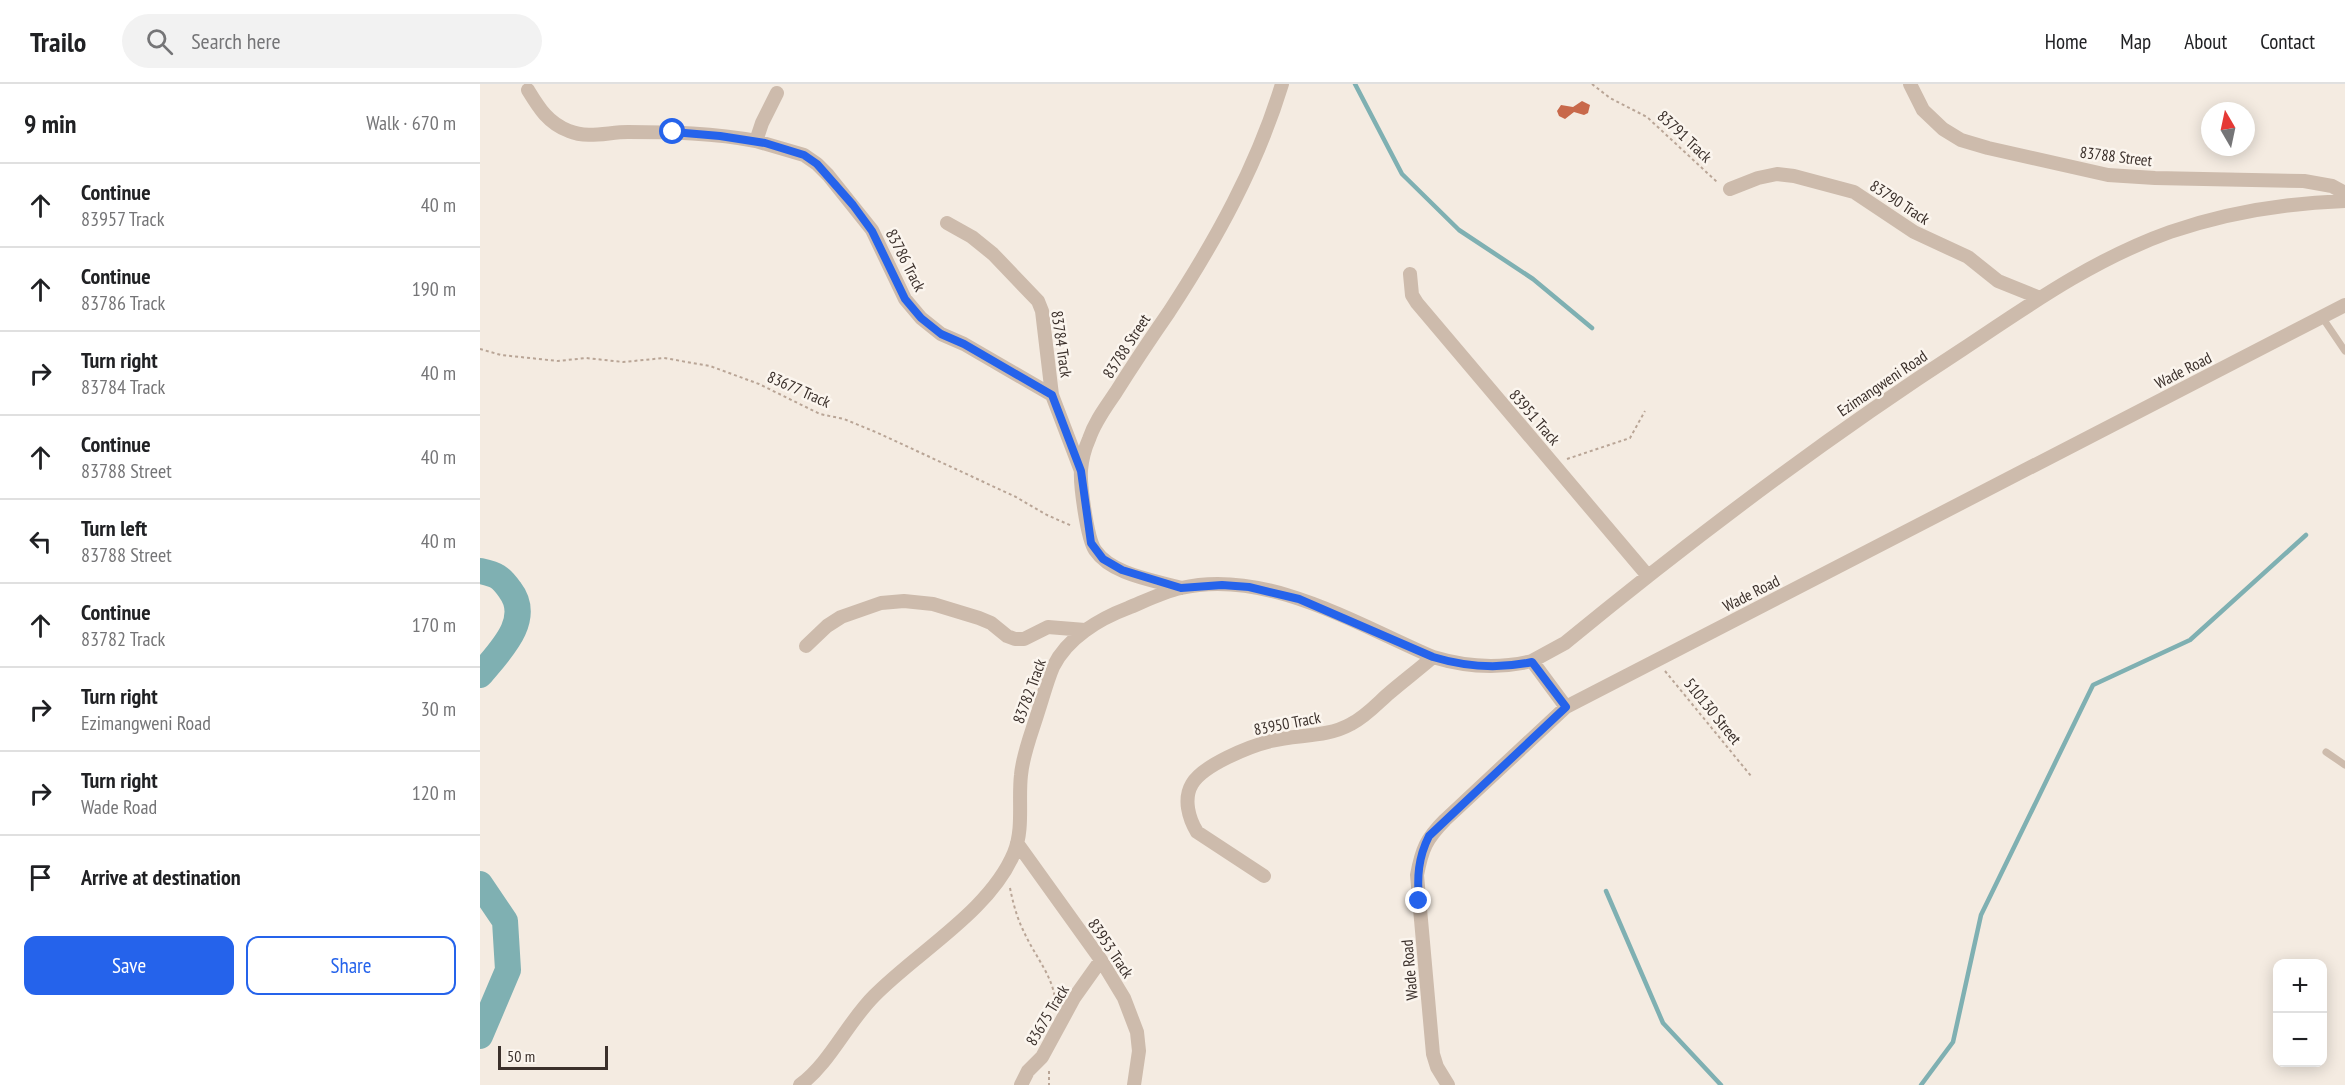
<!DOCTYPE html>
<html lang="en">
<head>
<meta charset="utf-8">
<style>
  body { margin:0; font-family:"PT Sans Narrow",sans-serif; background:#f2f2f2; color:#202124 }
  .controls { position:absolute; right:18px; bottom:18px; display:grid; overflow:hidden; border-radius:12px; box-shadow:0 3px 15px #0003 }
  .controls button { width:54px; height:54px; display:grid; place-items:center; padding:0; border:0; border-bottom:2px solid #e0e0e0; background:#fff; color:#202124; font:30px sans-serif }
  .compass { position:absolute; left:1721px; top:18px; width:54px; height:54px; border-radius:50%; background:#fff; box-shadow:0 3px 15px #0003; rotate:351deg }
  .scale { position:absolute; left:18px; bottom:15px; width:110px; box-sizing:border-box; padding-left:6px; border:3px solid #3b302b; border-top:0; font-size:16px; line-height:21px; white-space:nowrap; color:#3b302b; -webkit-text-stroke:4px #fbf5ee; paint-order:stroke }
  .stop { position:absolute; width:18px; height:18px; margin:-14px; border:4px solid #2563eb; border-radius:50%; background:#fff }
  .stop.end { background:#2563eb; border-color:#fff; box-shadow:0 2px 6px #0008 }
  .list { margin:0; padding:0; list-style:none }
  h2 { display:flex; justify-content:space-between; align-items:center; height:78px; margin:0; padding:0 24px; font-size:26px }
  h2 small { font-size:20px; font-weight:400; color:#757577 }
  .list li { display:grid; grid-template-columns:39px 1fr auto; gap:18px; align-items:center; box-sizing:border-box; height:84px; padding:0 24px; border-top:2px solid #e0e0e0 }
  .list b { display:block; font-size:22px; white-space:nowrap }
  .list p { margin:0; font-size:20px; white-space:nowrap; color:#757577 }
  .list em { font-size:20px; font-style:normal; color:#757577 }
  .actions { display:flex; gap:12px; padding:18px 24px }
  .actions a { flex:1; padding:14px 0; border:2px solid #2563eb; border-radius:12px; text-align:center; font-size:21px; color:#2563eb }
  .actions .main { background:#2563eb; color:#fff }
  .icon { flex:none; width:33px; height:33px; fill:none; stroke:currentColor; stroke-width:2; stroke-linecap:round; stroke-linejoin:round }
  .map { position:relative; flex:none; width:1865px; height:1001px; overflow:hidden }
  header { display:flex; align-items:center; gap:36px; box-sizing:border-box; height:84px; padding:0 30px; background:#fff; border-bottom:2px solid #e0e0e0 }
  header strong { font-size:28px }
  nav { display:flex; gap:33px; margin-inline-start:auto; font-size:21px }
  .search { width:420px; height:54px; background:#f2f2f2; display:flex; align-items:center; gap:15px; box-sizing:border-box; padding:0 21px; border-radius:33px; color:#757577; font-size:22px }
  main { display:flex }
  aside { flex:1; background:#fff }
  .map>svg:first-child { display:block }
</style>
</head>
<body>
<header>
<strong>Trailo</strong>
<div class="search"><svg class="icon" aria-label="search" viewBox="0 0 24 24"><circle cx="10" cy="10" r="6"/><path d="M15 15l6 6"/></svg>Search here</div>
<nav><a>Home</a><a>Map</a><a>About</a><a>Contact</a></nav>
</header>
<main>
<aside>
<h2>9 min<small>Walk · 670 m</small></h2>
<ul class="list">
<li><svg class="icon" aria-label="ahead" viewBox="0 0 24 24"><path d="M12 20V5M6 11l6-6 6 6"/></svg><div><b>Continue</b><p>83957 Track</p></div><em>40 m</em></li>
<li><svg class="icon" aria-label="ahead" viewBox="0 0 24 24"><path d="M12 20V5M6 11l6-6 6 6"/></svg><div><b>Continue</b><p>83786 Track</p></div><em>190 m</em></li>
<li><svg class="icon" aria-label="right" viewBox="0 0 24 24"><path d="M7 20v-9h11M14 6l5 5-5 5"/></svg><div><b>Turn right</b><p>83784 Track</p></div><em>40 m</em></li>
<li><svg class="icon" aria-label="ahead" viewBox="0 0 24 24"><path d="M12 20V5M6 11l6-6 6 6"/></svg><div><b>Continue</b><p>83788 Street</p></div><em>40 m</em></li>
<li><svg class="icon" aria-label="left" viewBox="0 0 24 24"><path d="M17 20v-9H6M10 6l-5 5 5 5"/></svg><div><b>Turn left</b><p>83788 Street</p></div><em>40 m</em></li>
<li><svg class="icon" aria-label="ahead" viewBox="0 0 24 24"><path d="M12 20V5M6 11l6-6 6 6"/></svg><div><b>Continue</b><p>83782 Track</p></div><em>170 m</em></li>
<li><svg class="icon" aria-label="right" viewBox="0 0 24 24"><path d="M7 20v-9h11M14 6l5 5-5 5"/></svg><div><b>Turn right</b><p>Ezimangweni Road</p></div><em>30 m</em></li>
<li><svg class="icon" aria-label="right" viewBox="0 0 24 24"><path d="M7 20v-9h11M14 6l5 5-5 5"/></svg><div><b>Turn right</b><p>Wade Road</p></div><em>120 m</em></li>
<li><svg class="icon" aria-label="arrive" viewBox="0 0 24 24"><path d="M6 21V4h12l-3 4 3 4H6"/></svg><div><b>Arrive at destination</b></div></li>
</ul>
<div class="actions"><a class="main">Save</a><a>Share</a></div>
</aside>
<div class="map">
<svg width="1865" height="1001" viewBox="0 0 1865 1001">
  <rect width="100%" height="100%" fill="#f4ebe1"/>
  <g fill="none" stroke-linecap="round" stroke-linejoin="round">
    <path stroke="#7fb0b2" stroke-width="4.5" d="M 875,0 L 922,90 L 979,146 L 1053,195 L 1112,244
      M 1126,807 L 1183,939 L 1241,1001
      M 1441,1001 L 1473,958 L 1501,831 L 1613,601 L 1710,556 L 1826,451"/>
    <path stroke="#7fb0b2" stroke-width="26" d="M 0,487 C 17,491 20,492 30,506 C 53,536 19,568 0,591
      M 0,800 L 25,837 L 28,886 L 0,952"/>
  </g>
  <path fill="#c8694b" d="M 1102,17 L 1110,21 L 1108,29 L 1104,31 L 1094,28 L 1085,35 L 1079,32 L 1077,27 L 1081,21 L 1093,23 Z"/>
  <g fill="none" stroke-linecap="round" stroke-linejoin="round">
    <path stroke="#b9a596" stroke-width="2" stroke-dasharray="3 3" stroke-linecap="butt" d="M 1112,0 L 1130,14 L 1167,33 L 1237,98
      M 0,265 L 21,271 L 78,277 L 106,274 L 143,278 L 184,274 L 230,282 L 279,300 L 340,330 L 364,335 L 398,349 L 536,413 L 567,431 L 592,442
      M 1087,375 L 1150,354 L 1165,327
      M 1185,587 L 1271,692
      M 530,804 C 533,819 537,834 544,848 C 554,871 576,896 575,920
      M 569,987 L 569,1001"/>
    <path stroke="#cdbbac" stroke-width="7" d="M 1842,233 L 1865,267
      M 1846,668 L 1865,681"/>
    <path stroke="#cdbbac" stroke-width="14" d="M 1430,0 L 1443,26 L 1463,45 L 1481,56 L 1508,64 L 1628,91 L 1675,94 L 1824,97 L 1852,102 L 1865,109
      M 48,6 C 59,24 68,39 89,47 C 108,55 128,48 148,48 C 191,48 234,49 276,57
      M 297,9 L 282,39 L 276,57 L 324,71 L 337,80 L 348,91 L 392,146 L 425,215 L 441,234 L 461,250 L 484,260 L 572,311
      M 1250,105 L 1278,94 L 1297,90 L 1314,92 L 1374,108 L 1434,148 L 1488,173 L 1518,197 L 1560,214
      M 467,139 L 492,153 L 513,170 L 558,217 L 562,227 L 572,311 L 601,387
      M 930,190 L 932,211 L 937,219 L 1168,492
      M 701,504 C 674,496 632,491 615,466 C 607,454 600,401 601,386 C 602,375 605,364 609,355 C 615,337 626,323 636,308 C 653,281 671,254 689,228 C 736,156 777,82 802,0
      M 326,562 L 347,542 L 361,533 L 401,519 L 424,517 L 453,520 L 499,534 L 511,539 L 527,552 L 535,555 L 544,555 L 568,543 L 605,546
      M 1086,623 L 1052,577 L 1085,559 C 1213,454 1344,355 1483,265 C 1549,221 1614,175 1690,148 C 1745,129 1807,119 1865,117
      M 537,759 L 621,876 L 644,914 L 657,948 L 659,967 L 654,1001
      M 784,792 L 717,748 C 709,735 703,715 712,700 C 723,681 770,662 791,657 C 818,650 846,654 871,640 C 885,633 896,621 907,611 C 922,598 938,586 953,573
      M 320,1001 C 350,979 367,939 394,912 C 437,868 510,827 534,769 C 544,745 538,716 541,691 C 543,669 552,648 558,628 C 563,613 567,597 573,583 C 587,554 619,535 648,524 C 665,517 683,508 701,504 C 786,484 878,541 953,573 C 986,583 1019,585 1052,577
      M 541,1001 L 548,987 L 562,973 L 594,914 L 621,876
      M 968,1001 L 957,983 L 953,970 L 937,791 C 942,765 946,755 965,736 L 1086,623 L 1865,221"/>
  </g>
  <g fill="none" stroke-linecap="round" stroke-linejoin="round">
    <path stroke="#2563eb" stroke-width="8" d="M 193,48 L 240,52 L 285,59 L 324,71 L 337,80 L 373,121 L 392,147 L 425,215 L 441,234 L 461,250 L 484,260 L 572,311 L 601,387 L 611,459 L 623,475 L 642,486 L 701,504 L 742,501 L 769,503 L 819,515 L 953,573 C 986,583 1019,585 1052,578 L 1086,623 L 949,752 C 938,774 937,793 939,817"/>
  </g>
  <g text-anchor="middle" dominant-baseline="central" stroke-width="5" stroke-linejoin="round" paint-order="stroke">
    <g font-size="16" fill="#3b302b" stroke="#fbf5ee">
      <text transform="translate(1205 52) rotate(43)">83791 Track</text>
      <text transform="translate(1636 72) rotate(7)">83788 Street</text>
      <text transform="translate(1420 118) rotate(33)">83790 Track</text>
      <text transform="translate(426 176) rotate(63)">83786 Track</text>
      <text transform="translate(582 260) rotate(82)">83784 Track</text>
      <text transform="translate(646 262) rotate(-57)">83788 Street</text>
      <text transform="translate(1703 286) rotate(-27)">Wade Road</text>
      <text transform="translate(1402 299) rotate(-34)">Ezimangweni Road</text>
      <text transform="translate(319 305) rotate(24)">83677 Track</text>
      <text transform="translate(1055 333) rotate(49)">83951 Track</text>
      <text transform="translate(1271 509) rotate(-27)">Wade Road</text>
      <text transform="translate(549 607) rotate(-70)">83782 Track</text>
      <text transform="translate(1233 627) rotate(51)">510130 Street</text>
      <text transform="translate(807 639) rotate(-11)">83950 Track</text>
      <text transform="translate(631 864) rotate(56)">83953 Track</text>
      <text transform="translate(929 886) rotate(-95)">Wade Road</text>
      <text transform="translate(567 931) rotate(-59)">83675 Track</text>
    </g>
  </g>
</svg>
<div class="controls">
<button>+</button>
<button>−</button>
</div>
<svg class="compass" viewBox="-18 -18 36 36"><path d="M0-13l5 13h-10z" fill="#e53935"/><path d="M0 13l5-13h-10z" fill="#757577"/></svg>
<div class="scale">50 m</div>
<div class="stop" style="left:193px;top:48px"></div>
<div class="stop end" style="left:939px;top:817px"></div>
</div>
</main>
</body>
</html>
